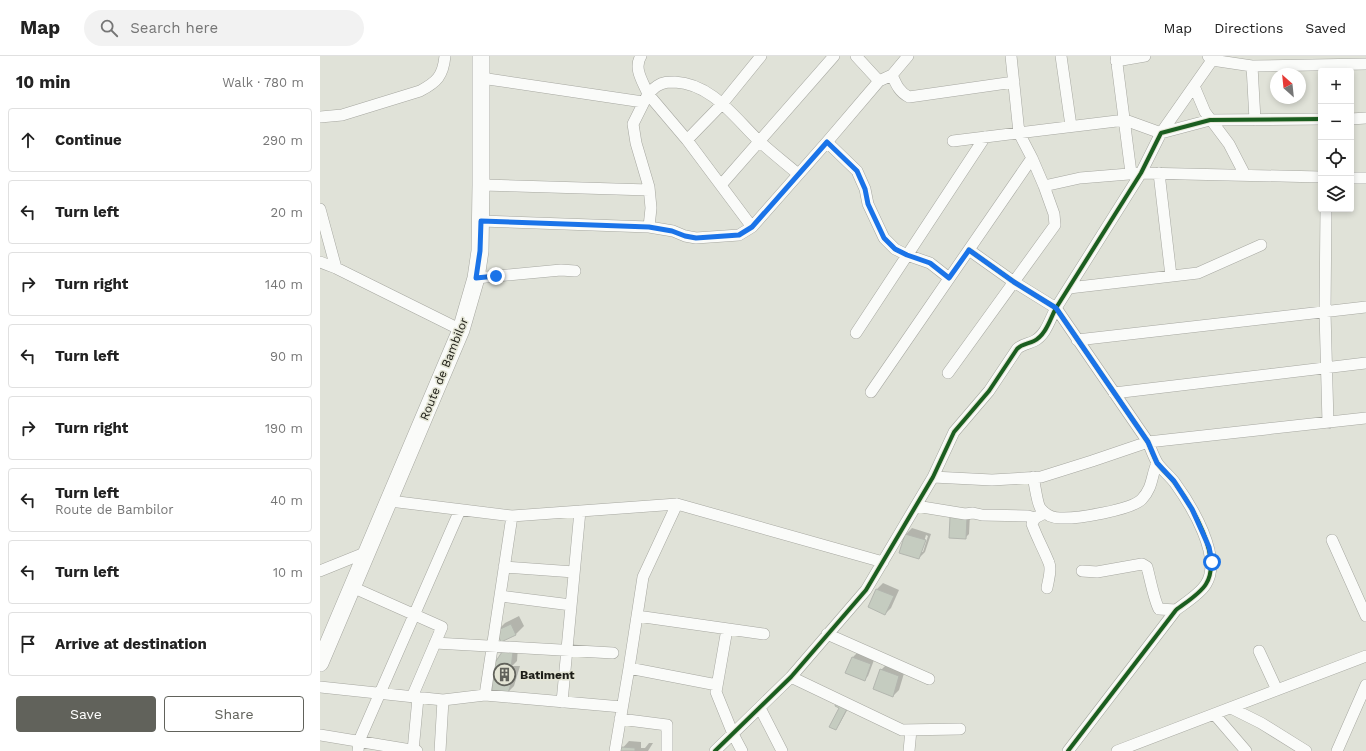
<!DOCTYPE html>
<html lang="en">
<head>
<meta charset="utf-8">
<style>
  body { margin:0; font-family:"Work Sans",sans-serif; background:#f2f2f2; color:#222 }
  .controls { position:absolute; right:12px; top:12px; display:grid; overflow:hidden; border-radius:4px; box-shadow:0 2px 6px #0003 }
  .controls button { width:36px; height:36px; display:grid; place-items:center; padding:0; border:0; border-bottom:1px solid #e0e0e0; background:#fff; color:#222; font:20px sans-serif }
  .compass { position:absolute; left:950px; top:12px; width:36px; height:36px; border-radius:50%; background:#fff; box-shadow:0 2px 6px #0003; rotate:333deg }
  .stop { position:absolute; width:12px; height:12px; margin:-9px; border:3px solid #1a73e8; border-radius:50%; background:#fff }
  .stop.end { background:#1a73e8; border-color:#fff; box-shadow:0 1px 4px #0008 }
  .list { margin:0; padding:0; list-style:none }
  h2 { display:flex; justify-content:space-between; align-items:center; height:52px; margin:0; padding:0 16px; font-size:17px }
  h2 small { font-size:13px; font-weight:400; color:#767676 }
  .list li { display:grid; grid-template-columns:26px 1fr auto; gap:12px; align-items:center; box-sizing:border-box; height:64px; margin:0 8px 8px; padding:0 8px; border:1px solid #e0e0e0; border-radius:4px }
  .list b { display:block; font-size:15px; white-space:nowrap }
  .list p { margin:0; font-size:13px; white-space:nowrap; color:#767676 }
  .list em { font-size:13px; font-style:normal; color:#767676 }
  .actions { display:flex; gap:8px; padding:12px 16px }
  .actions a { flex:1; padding:9px 0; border:1px solid #61625b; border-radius:4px; text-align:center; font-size:14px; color:#61625b }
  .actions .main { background:#61625b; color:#fff }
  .icon { flex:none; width:22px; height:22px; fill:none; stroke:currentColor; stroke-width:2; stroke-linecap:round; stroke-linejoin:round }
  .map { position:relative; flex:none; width:1046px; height:695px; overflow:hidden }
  header { display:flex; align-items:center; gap:24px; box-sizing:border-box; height:56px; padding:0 20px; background:#fff; border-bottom:1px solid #e0e0e0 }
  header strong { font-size:19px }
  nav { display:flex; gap:22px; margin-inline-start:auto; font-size:14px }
  .search { width:280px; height:36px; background:#f2f2f2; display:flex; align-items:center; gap:10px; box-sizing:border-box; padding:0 14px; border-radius:22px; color:#767676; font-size:15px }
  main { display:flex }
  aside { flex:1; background:#fff }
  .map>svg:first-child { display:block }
</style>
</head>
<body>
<header>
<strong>Map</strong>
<div class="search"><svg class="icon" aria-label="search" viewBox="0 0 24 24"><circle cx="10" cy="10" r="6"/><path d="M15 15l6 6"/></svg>Search here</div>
<nav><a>Map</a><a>Directions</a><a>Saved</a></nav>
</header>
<main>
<aside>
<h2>10 min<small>Walk · 780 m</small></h2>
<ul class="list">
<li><svg class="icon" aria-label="ahead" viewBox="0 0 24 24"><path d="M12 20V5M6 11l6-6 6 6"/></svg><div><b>Continue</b></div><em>290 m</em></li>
<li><svg class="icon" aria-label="left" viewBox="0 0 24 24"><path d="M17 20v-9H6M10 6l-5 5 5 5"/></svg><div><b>Turn left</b></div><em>20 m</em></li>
<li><svg class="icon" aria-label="right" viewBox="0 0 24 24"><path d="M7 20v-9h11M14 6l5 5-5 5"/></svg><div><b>Turn right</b></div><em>140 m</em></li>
<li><svg class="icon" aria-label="left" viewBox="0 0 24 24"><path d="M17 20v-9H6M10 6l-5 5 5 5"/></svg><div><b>Turn left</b></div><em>90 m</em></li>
<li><svg class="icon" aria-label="right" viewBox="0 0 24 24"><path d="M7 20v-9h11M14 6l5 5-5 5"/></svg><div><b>Turn right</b></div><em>190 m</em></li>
<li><svg class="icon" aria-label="left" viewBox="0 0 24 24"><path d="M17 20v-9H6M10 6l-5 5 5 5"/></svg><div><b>Turn left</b><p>Route de Bambilor</p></div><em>40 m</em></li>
<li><svg class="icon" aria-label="left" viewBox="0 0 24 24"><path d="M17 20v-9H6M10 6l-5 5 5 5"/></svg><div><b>Turn left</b></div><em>10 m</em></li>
<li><svg class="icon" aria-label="arrive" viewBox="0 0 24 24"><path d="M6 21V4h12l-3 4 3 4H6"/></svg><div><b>Arrive at destination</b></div></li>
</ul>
<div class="actions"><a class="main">Save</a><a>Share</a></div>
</aside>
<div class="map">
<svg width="1046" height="695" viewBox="0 0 1046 695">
  <rect width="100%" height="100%" fill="#e0e2d8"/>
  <path fill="#0003" fill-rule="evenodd" d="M 650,458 L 649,478 L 645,482 L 630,481 Z
    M 592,472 L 611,478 L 605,496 L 599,502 L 586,478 ZM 606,479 L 608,480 L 603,496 L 601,496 Z
    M 563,527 L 579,534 L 571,552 L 565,558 L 549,551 L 557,533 Z
    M 199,560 L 204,570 L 196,578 L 177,575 L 185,567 Z
    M 189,590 L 198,590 L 197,605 L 192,610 L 200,610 L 194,630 L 188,636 L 173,634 Z
    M 537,597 L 554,604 L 548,620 L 545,623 L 527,616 L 533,601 Z
    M 567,608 L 585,614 L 579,634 L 573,640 L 561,614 Z
    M 531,647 L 519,669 L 515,673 L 520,652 Z
    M 309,685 L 321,686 L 321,692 L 325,692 L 329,687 L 333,687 L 328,695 L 300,695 Z"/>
  <path fill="#c5ccc0" stroke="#b3b6af" d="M 630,461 L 647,462 L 646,483 L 629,482 Z
    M 585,478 L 606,484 L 599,503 L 579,497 Z
    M 556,533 L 574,540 L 565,559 L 548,551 Z
    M 191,568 L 196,579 L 181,586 L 176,575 Z
    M 182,596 L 193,596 L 191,612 L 185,615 L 195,616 L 188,637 L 172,635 L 172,627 L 174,622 L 174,608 Z
    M 532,601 L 551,608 L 545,625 L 525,617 Z
    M 560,613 L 579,620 L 573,641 L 553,633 Z
    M 517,645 L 528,651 L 516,674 L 509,671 L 519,652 L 515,650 Z
    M 302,691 L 315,692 L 315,695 L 299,695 Z"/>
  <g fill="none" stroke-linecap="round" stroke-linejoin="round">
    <defs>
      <path id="minor" d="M 321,0 C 313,12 323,26 328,38 L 313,68 L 316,87 L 329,131 L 331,152 L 329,171 L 353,175 L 365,180 L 376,182 L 419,179 L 432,171 L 507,86 L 559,25 L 572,19 L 588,0
        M 536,0 L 559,25
        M 691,0 L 699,77 L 712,102 L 724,130 L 760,122 L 821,117 L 1001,121
        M 741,0 L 751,70
        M 796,0 L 811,117
        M 888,0 L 892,4 L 932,10 L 1046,8
        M 796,5 L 825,0
        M 932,10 L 935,64
        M 572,19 C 576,28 579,36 589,41 L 694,26
        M 161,22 L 323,46
        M 874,30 L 885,56 L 909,88 L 925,119
        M 0,61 L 22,59 L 100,35 C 117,26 123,20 125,0
        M 1031,63 L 1046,62
        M 367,84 L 402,48 L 441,0
        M 633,85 L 805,64 L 841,77 L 895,0
        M 507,86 L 537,115 L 545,133 L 548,148 L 564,182 L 575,193 L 587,199 L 610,207 L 629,222
        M 839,117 L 851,220
        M 1031,122 L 1046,122
        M 161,129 L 329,134
        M 401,129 L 514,0
        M 0,153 L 16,212
        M 1006,153 L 1005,256 L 1008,367
        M 161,165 L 329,171
        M 432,171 L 367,84 L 328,38 C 331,35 334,32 337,30 C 343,26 348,26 355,26 C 392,28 414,61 438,84 C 451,96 465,107 478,118
        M 649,194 L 694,226 L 736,252 L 828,386 C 831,393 834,402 838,408 C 843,415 850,420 855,427 C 871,449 903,501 886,528 C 880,538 865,547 856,554 L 748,695
        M 0,206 L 16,212 L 141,274
        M 156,222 L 241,214 L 255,215
        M 749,232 L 878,217 L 941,189
        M 536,277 L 665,81
        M 757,284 L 1046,251
        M 628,317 L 735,169 L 734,158 L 724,130
        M 551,336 L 712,102
        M 794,337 L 1046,307
        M 613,421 L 672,424 L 721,421 L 772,405 L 828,386 L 1046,362
        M 713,421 C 715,428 717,449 721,453 C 726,459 733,462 740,462 C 756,463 812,454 822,443 C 833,431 831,421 837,407
        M 70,445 L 192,460 L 357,448 L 563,506
        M 596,450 L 645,458 L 653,457 L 662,459 L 708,460 L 715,462
        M 721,459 L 715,462 L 712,468 C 717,482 724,494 729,507 C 732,514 728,525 727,532
        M 1012,484 L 1046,560
        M 184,511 L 254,516
        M 0,515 L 47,496
        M 762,515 L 777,516 L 822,508 L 827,511 C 830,522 834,544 839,553 L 856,554
        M 32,531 L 122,571 L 92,641
        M 180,540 L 251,549
        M 317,560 L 444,578
        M 407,573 L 396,636 L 413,678 L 422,695
        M 507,578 L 609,623
        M 115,587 L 293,597
        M 939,595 L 957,634
        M 309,612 L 397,629
        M 471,621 L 582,674 L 640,673
        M 0,631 L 123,644
        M 165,639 L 192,460
        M 242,646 L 260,455
        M 440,652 L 462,695
        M 911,652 L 941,667 L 986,695
        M 895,659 L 926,695
        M 300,663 L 347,669 L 347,695
        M 0,679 L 97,695
        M 38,695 L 39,685 L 140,454
        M 93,695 L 98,642
        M 120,695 L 123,644 L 165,639 L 302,651
        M 295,695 L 309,612 L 323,521 L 357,448
        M 395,695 L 471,621 L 546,534 L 613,421 L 634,376 L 669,335 L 697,293 C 702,288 708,288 714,285 C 726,279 730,263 736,252 L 821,117 L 841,77 L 890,64 L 1001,63
        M 589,695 L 591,674
        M 797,695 L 1046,600
        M 1017,695 L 1046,629"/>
      <path id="primary" d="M 0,607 L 141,274 L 156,222 L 160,195 L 161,129 L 161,0"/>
    </defs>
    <use href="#minor" stroke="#a6a7a0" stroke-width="12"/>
    <use href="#primary" stroke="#a6a7a0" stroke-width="18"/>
    <use href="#minor" stroke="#fafbf9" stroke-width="11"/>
    <use href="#primary" stroke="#fafbf9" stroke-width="17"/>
    <defs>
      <path id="cycleway" d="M 649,194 L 694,226 L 736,252 L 828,386 C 831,393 834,402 838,408 C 843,415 850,420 855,427 C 871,449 903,501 886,528 C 880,538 865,547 856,554 L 748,695
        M 395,695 L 471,621 L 546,534 L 613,421 L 634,376 L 669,335 L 697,293 C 702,288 708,288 714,285 C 726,279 730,263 736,252 L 821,117 L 841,77 L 890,64 L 1001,63"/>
    </defs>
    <use href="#cycleway" stroke="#e4e5d5" stroke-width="6"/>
    <use href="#cycleway" stroke="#1b5e20" stroke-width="4"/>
  </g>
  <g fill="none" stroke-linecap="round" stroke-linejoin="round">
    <path stroke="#1a73e8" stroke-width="5" d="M 176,220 L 156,222 L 160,195 L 161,165 L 329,171 L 352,175 L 365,180 L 376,182 L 419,179 L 432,171 L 507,86 L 537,115 L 545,133 L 548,148 L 564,182 L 575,193 L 587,199 L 610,207 L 629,222 L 649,194 L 694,226 L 736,252 L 828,386 L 837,407 L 854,425 L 872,453 L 889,491 L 892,506"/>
  </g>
  <defs>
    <symbol id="building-ring" viewBox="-11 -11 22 22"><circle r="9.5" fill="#e4e5d5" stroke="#61625b" stroke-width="1.5"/><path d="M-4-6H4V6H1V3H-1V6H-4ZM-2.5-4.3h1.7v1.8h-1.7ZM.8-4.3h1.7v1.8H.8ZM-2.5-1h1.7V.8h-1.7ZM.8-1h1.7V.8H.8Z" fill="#61625b"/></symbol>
  </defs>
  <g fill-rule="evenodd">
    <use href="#building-ring" x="172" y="606" width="25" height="25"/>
  </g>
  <g text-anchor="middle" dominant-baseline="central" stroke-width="3" stroke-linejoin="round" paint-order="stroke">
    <g font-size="12" fill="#1d1d17" stroke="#e4e5d5">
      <text transform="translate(124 313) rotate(-68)">Route de Bambilor</text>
    </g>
    <g font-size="12" font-weight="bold" fill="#1d1d17" stroke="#e4e5d5" text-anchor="start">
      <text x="200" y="619">Batiment</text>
    </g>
  </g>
</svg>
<div class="controls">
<button>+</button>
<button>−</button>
<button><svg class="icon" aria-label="locate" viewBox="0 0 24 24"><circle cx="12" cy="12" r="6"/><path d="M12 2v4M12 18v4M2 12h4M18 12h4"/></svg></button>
<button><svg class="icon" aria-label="layers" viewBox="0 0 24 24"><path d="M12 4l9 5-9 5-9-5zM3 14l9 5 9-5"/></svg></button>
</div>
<svg class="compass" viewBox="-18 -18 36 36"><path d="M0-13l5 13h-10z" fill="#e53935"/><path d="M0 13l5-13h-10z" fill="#767676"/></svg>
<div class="stop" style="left:892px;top:506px"></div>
<div class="stop end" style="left:176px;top:220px"></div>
</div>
</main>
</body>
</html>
